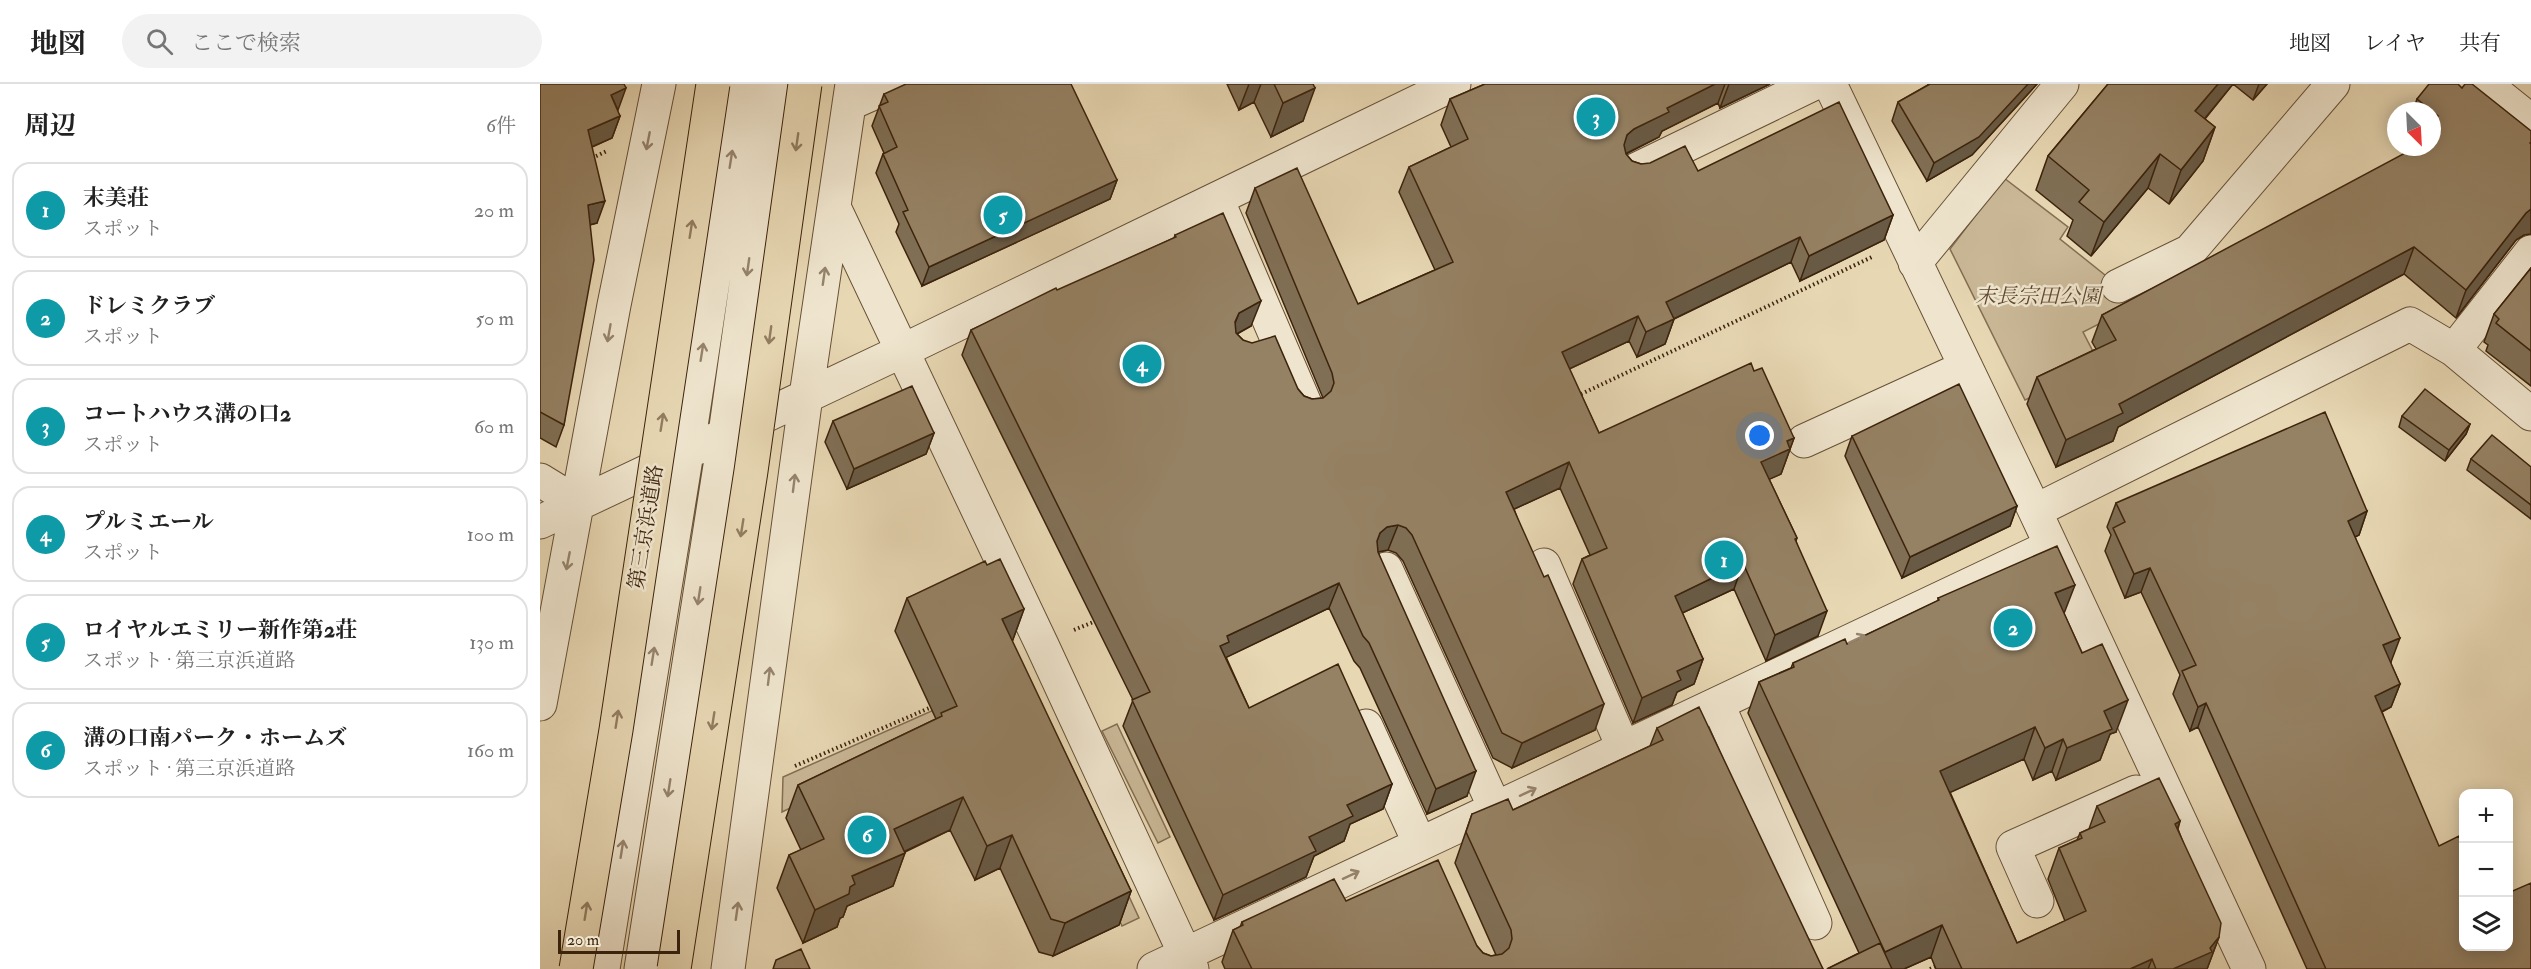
<!DOCTYPE html>
<html lang="ja">
<head>
<meta charset="utf-8">
<style>
  body { margin:0; font-family:"IM FELL Double Pica","Noto Serif JP",serif; background:#f2f2f2; color:#222 }
  .controls { position:absolute; right:18px; bottom:18px; display:grid; overflow:hidden; border-radius:12px; box-shadow:0 3px 15px #0003 }
  .controls button { width:54px; height:54px; display:grid; place-items:center; padding:0; border:0; border-bottom:2px solid #e0e0e0; background:#fff; color:#222; font:30px sans-serif }
  .compass { position:absolute; left:1847px; top:18px; width:54px; height:54px; border-radius:50%; background:#fff; box-shadow:0 3px 15px #0003; rotate:156deg }
  .scale { position:absolute; left:18px; bottom:15px; width:122px; box-sizing:border-box; padding-left:6px; border:3px solid #3c230c; border-top:0; font-size:16px; line-height:21px; white-space:nowrap; color:#3c230c; -webkit-text-stroke:4px #efe5ce; paint-order:stroke }
  .you { position:absolute; left:1220px; top:352px; width:21px; height:21px; margin:-15px; border:4px solid #fff; border-radius:50%; background:#1a73e8; box-shadow:0 0 0 9px #1a73e833 }
  .badge { display:grid; place-items:center; width:39px; height:39px; border-radius:50%; background:#db2777; color:#fff; font-size:20px; font-weight:700 }
  .pin { position:absolute; translate:-50% -50%; border:3px solid #fff; box-shadow:0 2px 6px #0006 }
  .list { margin:0; padding:0; list-style:none }
  h2 { display:flex; justify-content:space-between; align-items:center; height:78px; margin:0; padding:0 24px; font-size:26px }
  h2 small { font-size:20px; font-weight:400; color:#767676 }
  .list li { display:grid; grid-template-columns:39px 1fr auto; gap:18px; align-items:center; box-sizing:border-box; height:96px; margin:0 12px 12px; padding:0 12px; border:2px solid #e0e0e0; border-radius:18px }
  .list b { display:block; font-size:22px; white-space:nowrap }
  .list p { margin:0; font-size:20px; white-space:nowrap; color:#767676 }
  .list em { font-size:20px; font-style:normal; color:#767676 }
  .icon { flex:none; width:33px; height:33px; fill:none; stroke:currentColor; stroke-width:2; stroke-linecap:round; stroke-linejoin:round }
  .map { position:relative; flex:none; width:1991px; height:885px; overflow:hidden }
  header { display:flex; align-items:center; gap:36px; box-sizing:border-box; height:84px; padding:0 30px; background:#fff; border-bottom:2px solid #e0e0e0 }
  header strong { font-size:28px }
  nav { display:flex; gap:33px; margin-inline-start:auto; font-size:21px }
  .search { width:420px; height:54px; background:#f2f2f2; display:flex; align-items:center; gap:15px; box-sizing:border-box; padding:0 21px; border-radius:33px; color:#767676; font-size:22px }
  main { display:flex }
  aside { flex:1; background:#fff }
  .map>svg:first-child { display:block }
</style>
</head>
<body>
<header>
<strong>地図</strong>
<div class="search"><svg class="icon" aria-label="search" viewBox="0 0 24 24"><circle cx="10" cy="10" r="6"/><path d="M15 15l6 6"/></svg>ここで検索</div>
<nav><a>地図</a><a>レイヤ</a><a>共有</a></nav>
</header>
<main>
<aside>
<h2>周辺<small>6件</small></h2>
<ul class="list">
<li><span class="badge" style="background:#0f9aa8">1</span><div><b>末美荘</b><p>スポット</p></div><em>20 m</em></li>
<li><span class="badge" style="background:#0f9aa8">2</span><div><b>ドレミクラブ</b><p>スポット</p></div><em>50 m</em></li>
<li><span class="badge" style="background:#0f9aa8">3</span><div><b>コートハウス溝の口2</b><p>スポット</p></div><em>60 m</em></li>
<li><span class="badge" style="background:#0f9aa8">4</span><div><b>プルミエール</b><p>スポット</p></div><em>100 m</em></li>
<li><span class="badge" style="background:#0f9aa8">5</span><div><b>ロイヤルエミリー新作第2荘</b><p>スポット · 第三京浜道路</p></div><em>130 m</em></li>
<li><span class="badge" style="background:#0f9aa8">6</span><div><b>溝の口南パーク・ホームズ</b><p>スポット · 第三京浜道路</p></div><em>160 m</em></li>
</ul>
</aside>
<div class="map">
<svg width="1991" height="885" viewBox="0 0 1991 885">
  <rect width="100%" height="100%" fill="#e7d7b3"/>
  <filter id="stains"><feTurbulence type="fractalNoise" baseFrequency=".00333" numOctaves="4"/><feColorMatrix values="0 0 0 0 .2 0 0 0 0 .09 0 0 0 0 .02 0 0 0 .5 -.17"/></filter>
  <radialGradient id="worn" r=".72"><stop offset=".6" stop-color="#630" stop-opacity="0"/><stop offset="1" stop-color="#630" stop-opacity=".3"/></radialGradient>
  <path fill="#cab897" stroke="#836e52" stroke-width="1.5" d="M 1464,94 L 1528,143 L 1520,155 L 1600,219 L 1543,248 L 1560,281 L 1485,316 L 1410,165 Z
    M 484,586 L 599,834 L 582,842 L 477,616 L 242,728 L 243,693 Z
    M 577,640 L 630,753 L 618,759 L 562,647 Z"/>
  <g fill="none" stroke-linecap="round" stroke-linejoin="round">
    <defs>
      <path id="minor" d="M 1290,0 L 1495,427 L 1709,885
        M 1945,0 L 1991,37
        M 309,20 L 354,0
        M 1093,87 L 1273,0
        M 677,115 L 766,322
        M 294,123 L 502,561 L 652,885
        M 1375,179 L 1522,0
        M 1578,202 L 1650,167 L 1793,0
        M 1914,266 L 1991,168
        M 1264,357 L 1426,283
        M 0,396 L 39,420
        M 1495,427 L 1870,240 L 1914,266 L 1991,330
        M 0,438 L 362,267 L 914,0
        M 1004,481 L 1083,663
        M 846,485 L 955,724
        M 0,620 L 74,221 L 119,0
        M 1178,621 L 1275,839
        M 826,642 L 879,758
        M 1497,817 L 1473,763 L 1596,708
        M 63,885 L 147,368 L 203,0
        M 101,885 L 185,350 L 234,0
        M 188,885 L 266,312 L 312,0
        M 614,885 C 913,744 1213,605 1511,462"/>
    </defs>
    <use href="#minor" stroke="#675036" stroke-width="35"/>
    <path stroke="#3c230c" stroke-width="4" stroke-dasharray="1.5 3" stroke-linecap="butt" d="M 52,74 L 67,67
      M 1037,312 L 1332,173
      M 534,546 L 558,536
      M 255,682 L 394,622
      M 1390,885 L 1399,881"/>
    <use href="#minor" stroke="#efe5ce" stroke-width="33"/>
    <defs>
      <path id="highway-bridge" d="M 36,885 L 76,646 L 173,0
        M 134,885 L 211,387 L 265,0"/>
    </defs>
    <use href="#highway-bridge" stroke="#3c230c" stroke-width="35" stroke-linecap="butt"/>
    <use href="#highway-bridge" stroke="#e7d7b3" stroke-width="33"/>
  </g>
  <path fill="#806f55" stroke="#3c230c" stroke-width="1.5" d="M 0,0 L 77,27 L 80,32 L 72,54 L 52,63 L 57,139 L 50,141 L 24,341 L 16,363 L 0,354 Z
    M 687,0 L 773,0 L 763,37 L 731,53 L 714,18 L 699,26 Z
    M 945,0 L 1230,0 L 1180,24 L 1178,19 L 1122,47 L 1119,53 L 1086,70 L 1092,77 L 1101,80 L 1158,87 L 1353,131 L 1344,156 L 1260,197 L 1251,178 L 1134,235 L 1125,260 L 1097,273 L 1089,257 L 1029,285 L 1059,349 L 1214,287 L 1254,354 L 1241,390 L 1229,395 L 1257,454 L 1256,457 L 1278,552 L 1226,577 L 1194,505 L 1142,529 L 1163,575 L 1154,600 L 1137,608 L 1132,621 L 1093,639 L 1033,500 L 1042,475 L 1050,471 L 1020,404 L 974,425 L 1055,646 L 972,684 L 953,674 L 863,477 L 856,469 L 848,466 L 838,468 L 927,712 L 887,730 L 820,584 L 814,577 L 789,524 L 686,573 L 709,624 L 852,700 L 843,725 L 810,740 L 804,757 L 774,772 L 766,793 L 674,836 L 583,642 L 593,616 L 422,271 L 431,246 L 634,154 L 635,151 L 711,242 L 697,250 L 703,256 L 758,305 L 764,312 L 772,315 L 783,314 L 706,129 L 715,104 L 818,220 L 895,186 L 859,108 L 869,83 L 911,63 L 901,41 L 910,15 Z
    M 1388,0 L 1497,0 L 1432,71 L 1387,97 L 1352,37 L 1358,18 L 1388,1 Z
    M 1568,0 L 1727,0 L 1713,16 L 1693,0 L 1665,35 L 1675,43 L 1663,77 L 1629,120 L 1608,104 L 1551,172 L 1527,152 L 1533,136 L 1496,106 L 1508,72 Z
    M 1922,4 L 1984,151 L 1976,156 L 1916,234 L 1864,190 L 1578,343 L 1573,357 L 1516,383 L 1487,320 L 1497,293 L 1556,265 L 1552,258 L 1562,231 L 1892,63 L 1892,27 L 1873,27 L 1877,15 Z
    M 344,10 L 577,96 L 570,115 L 382,202 L 356,148 L 359,140 L 336,89 L 343,70 L 344,69 L 332,42 Z
    M 1991,184 L 1991,302 L 1946,267 L 1948,261 L 1944,258 L 1954,230 Z
    M 1862,332 L 1930,340 L 1926,350 L 1905,377 L 1859,343 Z
    M 293,337 L 394,349 L 386,370 L 307,405 L 285,358 Z
    M 1312,352 L 1477,422 L 1470,442 L 1362,494 L 1305,372 Z
    M 1931,375 L 1991,383 L 1991,435 L 1927,386 Z
    M 1576,419 L 1827,427 L 1819,451 L 1815,453 L 1851,578 L 1850,578 L 1860,600 L 1851,623 L 1842,628 L 1923,862 L 1991,885 L 1767,885 L 1658,643 L 1650,647 L 1633,610 L 1640,591 L 1601,508 L 1585,514 L 1565,467 L 1571,451 L 1567,443 Z
    M 447,481 L 484,525 L 472,558 L 591,807 L 579,841 L 513,872 L 499,868 L 460,784 L 435,796 L 410,746 L 365,768 L 353,802 L 307,822 L 303,833 L 300,834 L 297,843 L 263,859 L 237,804 L 249,771 L 261,766 L 246,734 L 258,701 L 396,635 L 355,547 L 367,514 Z
    M 1398,514 L 1524,530 L 1576,648 L 1570,650 L 1560,676 L 1516,696 L 1512,687 L 1493,696 L 1484,675 L 1410,708 L 1477,859 L 1525,837 L 1508,795 L 1519,764 L 1537,756 L 1540,749 L 1549,745 L 1557,722 L 1640,737 L 1638,745 L 1679,853 L 1667,885 L 1396,885 L 1391,873 L 1364,885 L 1287,885 L 1319,869 L 1208,629 L 1219,598 L 1251,584 L 1253,579 L 1307,560 L 1398,517 Z
    M 1117,644 L 1283,885 L 685,885 L 682,878 L 693,846 L 700,843 L 702,838 L 806,817 L 937,862 L 943,869 L 951,872 L 956,871 L 915,779 L 932,730 L 973,726 L 1110,662 Z"/>
  <path fill="#685a45" stroke="#3c230c" stroke-width="1.5" d="M 709,0 L 721,0 L 714,18 L 699,26 Z
    M 1175,0 L 1185,0 L 1178,19 L 1122,47 L 1119,53 L 1085,70 L 1078,76 L 1087,51 L 1094,45 L 1127,24 Z
    M 1189,0 L 1230,0 L 1180,24 Z
    M 1488,0 L 1497,0 L 1432,71 L 1387,97 L 1394,79 Z
    M 1678,0 L 1693,0 L 1643,61 L 1655,27 Z
    M 1719,0 L 1727,0 L 1713,16 Z
    M 86,4 L 78,26 L 71,11 Z
    M 775,4 L 763,37 L 731,53 L 743,19 Z
    M 80,32 L 72,54 L 40,68 L 48,46 Z
    M 1675,43 L 1663,77 L 1629,120 L 1641,86 Z
    M 1620,70 L 1608,104 L 1551,172 L 1564,138 Z
    M 577,96 L 570,115 L 382,202 L 389,183 Z
    M 65,117 L 57,139 L 40,143 L 48,121 Z
    M 1991,125 L 1991,150 L 1984,151 L 1976,156 L 1916,234 L 1926,206 L 1986,129 Z
    M 1353,131 L 1344,156 L 1260,197 L 1269,172 Z
    M 1260,153 L 1251,178 L 1121,241 L 1134,235 L 1125,260 L 1097,273 L 1106,248 L 1126,218 Z
    M 1874,163 L 1864,190 L 1578,343 L 1573,357 L 1516,383 L 1526,356 L 1579,320 Z
    M 721,217 L 711,242 L 689,254 L 686,263 L 699,229 Z
    M 1098,232 L 1089,257 L 1012,293 L 1022,268 Z
    M 1930,340 L 1926,350 L 1905,377 L 1909,366 Z
    M 394,349 L 386,370 L 307,405 L 314,385 Z
    M 1254,354 L 1241,390 L 1212,403 L 1221,378 L 1247,357 Z
    M 1029,378 L 1020,404 L 957,433 L 966,408 Z
    M 1477,422 L 1470,442 L 1362,494 L 1370,473 Z
    M 1827,427 L 1819,451 L 1800,460 L 1808,437 Z
    M 858,441 L 848,466 L 838,468 L 830,475 L 840,449 L 847,443 Z
    M 1203,479 L 1194,505 L 1125,537 L 1135,512 Z
    M 1610,484 L 1601,508 L 1585,514 L 1594,490 Z
    M 799,499 L 789,524 L 683,575 L 680,562 L 687,552 Z
    M 1535,501 L 1523,532 L 1515,509 Z
    M 484,525 L 472,558 L 462,535 Z
    M 1287,527 L 1278,552 L 1226,577 L 1235,551 Z
    M 1860,554 L 1851,578 L 1835,585 L 1843,561 Z
    M 1163,575 L 1154,600 L 1137,608 L 1132,621 L 1093,639 L 1102,614 L 1137,587 Z
    M 1860,600 L 1851,623 L 1826,635 L 1835,612 Z
    M 1588,616 L 1576,648 L 1570,650 L 1560,676 L 1516,696 L 1527,664 L 1564,627 Z
    M 1666,619 L 1658,643 L 1650,647 L 1658,623 Z
    M 1064,620 L 1055,646 L 972,684 L 982,659 Z
    M 1495,643 L 1484,675 L 1389,718 L 1400,687 Z
    M 1523,655 L 1512,687 L 1493,696 L 1505,664 Z
    M 936,687 L 927,712 L 887,730 L 896,705 Z
    M 852,700 L 843,725 L 810,740 L 804,757 L 774,772 L 766,793 L 674,836 L 683,811 L 769,753 L 807,721 Z
    M 423,713 L 410,746 L 342,778 L 354,745 Z
    M 1640,737 L 1629,769 L 1635,740 Z
    M 472,751 L 460,784 L 435,796 L 447,762 Z
    M 365,769 L 353,802 L 307,822 L 303,833 L 300,834 L 297,843 L 263,859 L 275,826 L 312,792 Z
    M 591,807 L 579,841 L 513,872 L 525,839 Z
    M 1402,841 L 1391,873 L 1364,885 L 1339,885 L 1345,868 Z
    M 1679,853 L 1667,885 L 1633,885 L 1670,864 Z
    M 1612,875 L 1608,885 L 1590,885 Z"/>
  <path fill="#958163" stroke="#3c230c" stroke-width="1.5" d="M 0,0 L 84,0 L 86,4 L 71,11 L 80,32 L 48,46 L 65,117 L 48,121 L 54,176 L 24,341 L 0,328 Z
    M 366,0 L 531,0 L 577,96 L 389,183 L 363,128 L 368,126 L 343,70 L 357,63 L 339,22 L 348,18 L 344,10 Z
    M 734,0 L 773,0 L 775,4 L 743,19 Z
    M 945,0 L 1175,0 L 1127,24 L 1129,28 L 1094,45 L 1087,51 L 1084,61 L 1086,70 L 1092,77 L 1101,80 L 1110,79 L 1145,62 L 1158,87 L 1299,18 L 1353,131 L 1269,172 L 1260,153 L 1126,218 L 1134,235 L 1106,248 L 1098,232 L 1022,268 L 1059,349 L 1211,279 L 1214,287 L 1222,284 L 1254,354 L 1247,357 L 1250,365 L 1221,378 L 1257,454 L 1255,455 L 1287,527 L 1235,551 L 1203,479 L 1135,512 L 1163,575 L 1137,587 L 1141,596 L 1102,614 L 1042,475 L 1067,464 L 1029,378 L 966,408 L 1004,493 L 1008,491 L 1064,620 L 982,659 L 962,649 L 872,451 L 866,444 L 858,441 L 847,443 L 840,449 L 837,457 L 838,468 L 936,687 L 896,705 L 829,559 L 823,552 L 799,499 L 687,552 L 689,558 L 680,562 L 709,624 L 798,580 L 852,700 L 807,721 L 813,732 L 769,753 L 776,767 L 683,811 L 592,616 L 610,608 L 431,246 L 516,204 L 517,206 L 636,153 L 635,151 L 683,129 L 721,217 L 699,229 L 695,238 L 696,249 L 703,256 L 712,259 L 735,252 L 758,305 L 764,312 L 772,315 L 783,314 L 791,307 L 794,299 L 792,289 L 715,104 L 757,84 L 818,220 L 913,178 L 869,83 L 928,55 L 910,15 Z
    M 1390,0 L 1488,0 L 1439,53 L 1394,79 L 1358,18 Z
    M 1568,0 L 1678,0 L 1655,27 L 1675,43 L 1641,86 L 1620,70 L 1564,138 L 1539,118 L 1549,106 L 1508,72 Z
    M 1889,0 L 1918,0 L 1922,4 L 1925,0 L 1932,0 L 1991,47 L 1991,58 L 1990,59 L 1991,60 L 1991,125 L 1986,129 L 1926,206 L 1874,163 L 1579,320 L 1583,329 L 1526,356 L 1497,293 L 1576,256 L 1562,231 L 1869,67 L 1873,63 L 1892,63 L 1892,40 L 1898,32 L 1877,15 Z
    M 1991,184 L 1991,267 L 1956,239 L 1959,235 L 1954,230 Z
    M 1419,300 L 1477,422 L 1370,473 L 1312,352 Z
    M 372,302 L 394,349 L 314,385 L 293,337 Z
    M 1885,305 L 1930,340 L 1909,366 L 1862,332 Z
    M 1785,328 L 1827,427 L 1808,437 L 1860,554 L 1843,561 L 1860,600 L 1835,612 L 1899,762 L 1919,752 L 1923,762 L 1923,862 L 1968,862 L 1968,809 L 1991,799 L 1991,885 L 1786,885 L 1666,619 L 1658,623 L 1642,587 L 1656,581 L 1610,484 L 1594,490 L 1573,444 L 1585,438 L 1576,419 Z
    M 1952,351 L 1991,383 L 1991,421 L 1931,375 Z
    M 1517,462 L 1535,501 L 1515,509 L 1542,569 L 1562,560 L 1588,616 L 1564,627 L 1572,645 L 1527,664 L 1523,655 L 1505,664 L 1495,643 L 1400,687 L 1477,859 L 1546,827 L 1519,764 L 1542,754 L 1540,749 L 1565,738 L 1557,722 L 1619,694 L 1640,737 L 1635,740 L 1681,839 L 1679,853 L 1670,864 L 1672,868 L 1633,885 L 1616,885 L 1612,875 L 1590,885 L 1422,885 L 1402,841 L 1345,868 L 1219,598 L 1254,583 L 1253,579 L 1305,555 L 1307,560 L 1399,516 L 1398,514 Z
    M 460,475 L 484,525 L 462,535 L 591,807 L 525,839 L 511,835 L 472,751 L 447,762 L 423,713 L 354,745 L 365,769 L 312,792 L 315,800 L 310,803 L 309,810 L 275,826 L 249,771 L 284,755 L 258,701 L 402,632 L 401,629 L 417,622 L 367,514 L 445,477 L 447,481 Z
    M 1159,623 L 1283,885 L 712,885 L 693,846 L 703,841 L 702,838 L 794,795 L 806,817 L 898,776 L 937,862 L 943,869 L 951,872 L 962,870 L 969,864 L 972,855 L 971,846 L 926,748 L 932,730 L 968,715 L 973,726 L 1123,656 L 1117,644 Z
    M 1340,859 L 1352,885 L 1287,885 Z
    M 261,865 L 270,885 L 233,885 L 236,876 Z"/>
  <defs><path id="oneway-shaft" d="M-6 0H5M1.5-3L5.5 0L1.5 3" fill="none" stroke-width="1.6" stroke-linecap="round" stroke-linejoin="round" transform="scale(1.5)"/></defs>
  <g stroke="#96846d">
    <use href="#oneway-shaft" transform="translate(108 57) rotate(101)"/>
    <use href="#oneway-shaft" transform="translate(191 75) rotate(-81)"/>
    <use href="#oneway-shaft" transform="translate(208 183) rotate(98)"/>
    <use href="#oneway-shaft" transform="translate(284 192) rotate(-82)"/>
    <use href="#oneway-shaft" transform="translate(69 249) rotate(100)"/>
    <use href="#oneway-shaft" transform="translate(162 268) rotate(-81)"/>
    <use href="#oneway-shaft" transform="translate(254 399) rotate(-83)"/>
    <use href="#oneway-shaft" transform="translate(28 477) rotate(101)"/>
    <use href="#oneway-shaft" transform="translate(159 512) rotate(99)"/>
    <use href="#oneway-shaft" transform="translate(1317 555) rotate(-26)"/>
    <use href="#oneway-shaft" transform="translate(113 572) rotate(-81)"/>
    <use href="#oneway-shaft" transform="translate(229 592) rotate(-83)"/>
    <use href="#oneway-shaft" transform="translate(129 704) rotate(99)"/>
    <use href="#oneway-shaft" transform="translate(988 708) rotate(-25)"/>
    <use href="#oneway-shaft" transform="translate(82 765) rotate(-81)"/>
    <use href="#oneway-shaft" transform="translate(811 791) rotate(-25)"/>
    <use href="#oneway-shaft" transform="translate(197 827) rotate(-82)"/>
  </g>
  <g stroke="#927d60">
    <use href="#oneway-shaft" transform="translate(257 58) rotate(98)"/>
    <use href="#oneway-shaft" transform="translate(151 145) rotate(-81)"/>
    <use href="#oneway-shaft" transform="translate(230 251) rotate(98)"/>
    <use href="#oneway-shaft" transform="translate(122 338) rotate(-81)"/>
    <use href="#oneway-shaft" transform="translate(202 444) rotate(99)"/>
    <use href="#oneway-shaft" transform="translate(77 635) rotate(-81)"/>
    <use href="#oneway-shaft" transform="translate(173 637) rotate(99)"/>
    <use href="#oneway-shaft" transform="translate(46 827) rotate(-81)"/>
  </g>
  <g text-anchor="middle" dominant-baseline="central" stroke-width="5" stroke-linejoin="round" paint-order="stroke">
    <g font-size="21" font-style="italic" fill="#60482f" stroke="#efe5ce">
      <text x="1498" y="212">末長宗田公園</text>
    </g>
    <g font-size="21" fill="#3c230c" stroke="#efe5ce">
      <text transform="translate(106 443) rotate(-81)">第三京浜道路</text>
    </g>
  </g>
  <rect width="100%" height="100%" filter="url(#stains)"/>
  <rect width="100%" height="100%" fill="url(#worn)"/>
</svg>
<div class="controls">
<button>+</button>
<button>−</button>
<button><svg class="icon" aria-label="layers" viewBox="0 0 24 24"><path d="M12 4l9 5-9 5-9-5zM3 14l9 5 9-5"/></svg></button>
</div>
<svg class="compass" viewBox="-18 -18 36 36"><path d="M0-13l5 13h-10z" fill="#e53935"/><path d="M0 13l5-13h-10z" fill="#767676"/></svg>
<div class="scale">20 m</div>
<div class="you"></div>
<div class="pin badge" style="left:1184px;top:476px;background:#0f9aa8">1</div>
<div class="pin badge" style="left:1473px;top:544px;background:#0f9aa8">2</div>
<div class="pin badge" style="left:1056px;top:33px;background:#0f9aa8">3</div>
<div class="pin badge" style="left:602px;top:280px;background:#0f9aa8">4</div>
<div class="pin badge" style="left:463px;top:131px;background:#0f9aa8">5</div>
<div class="pin badge" style="left:327px;top:751px;background:#0f9aa8">6</div>
</div>
</main>
</body>
</html>
